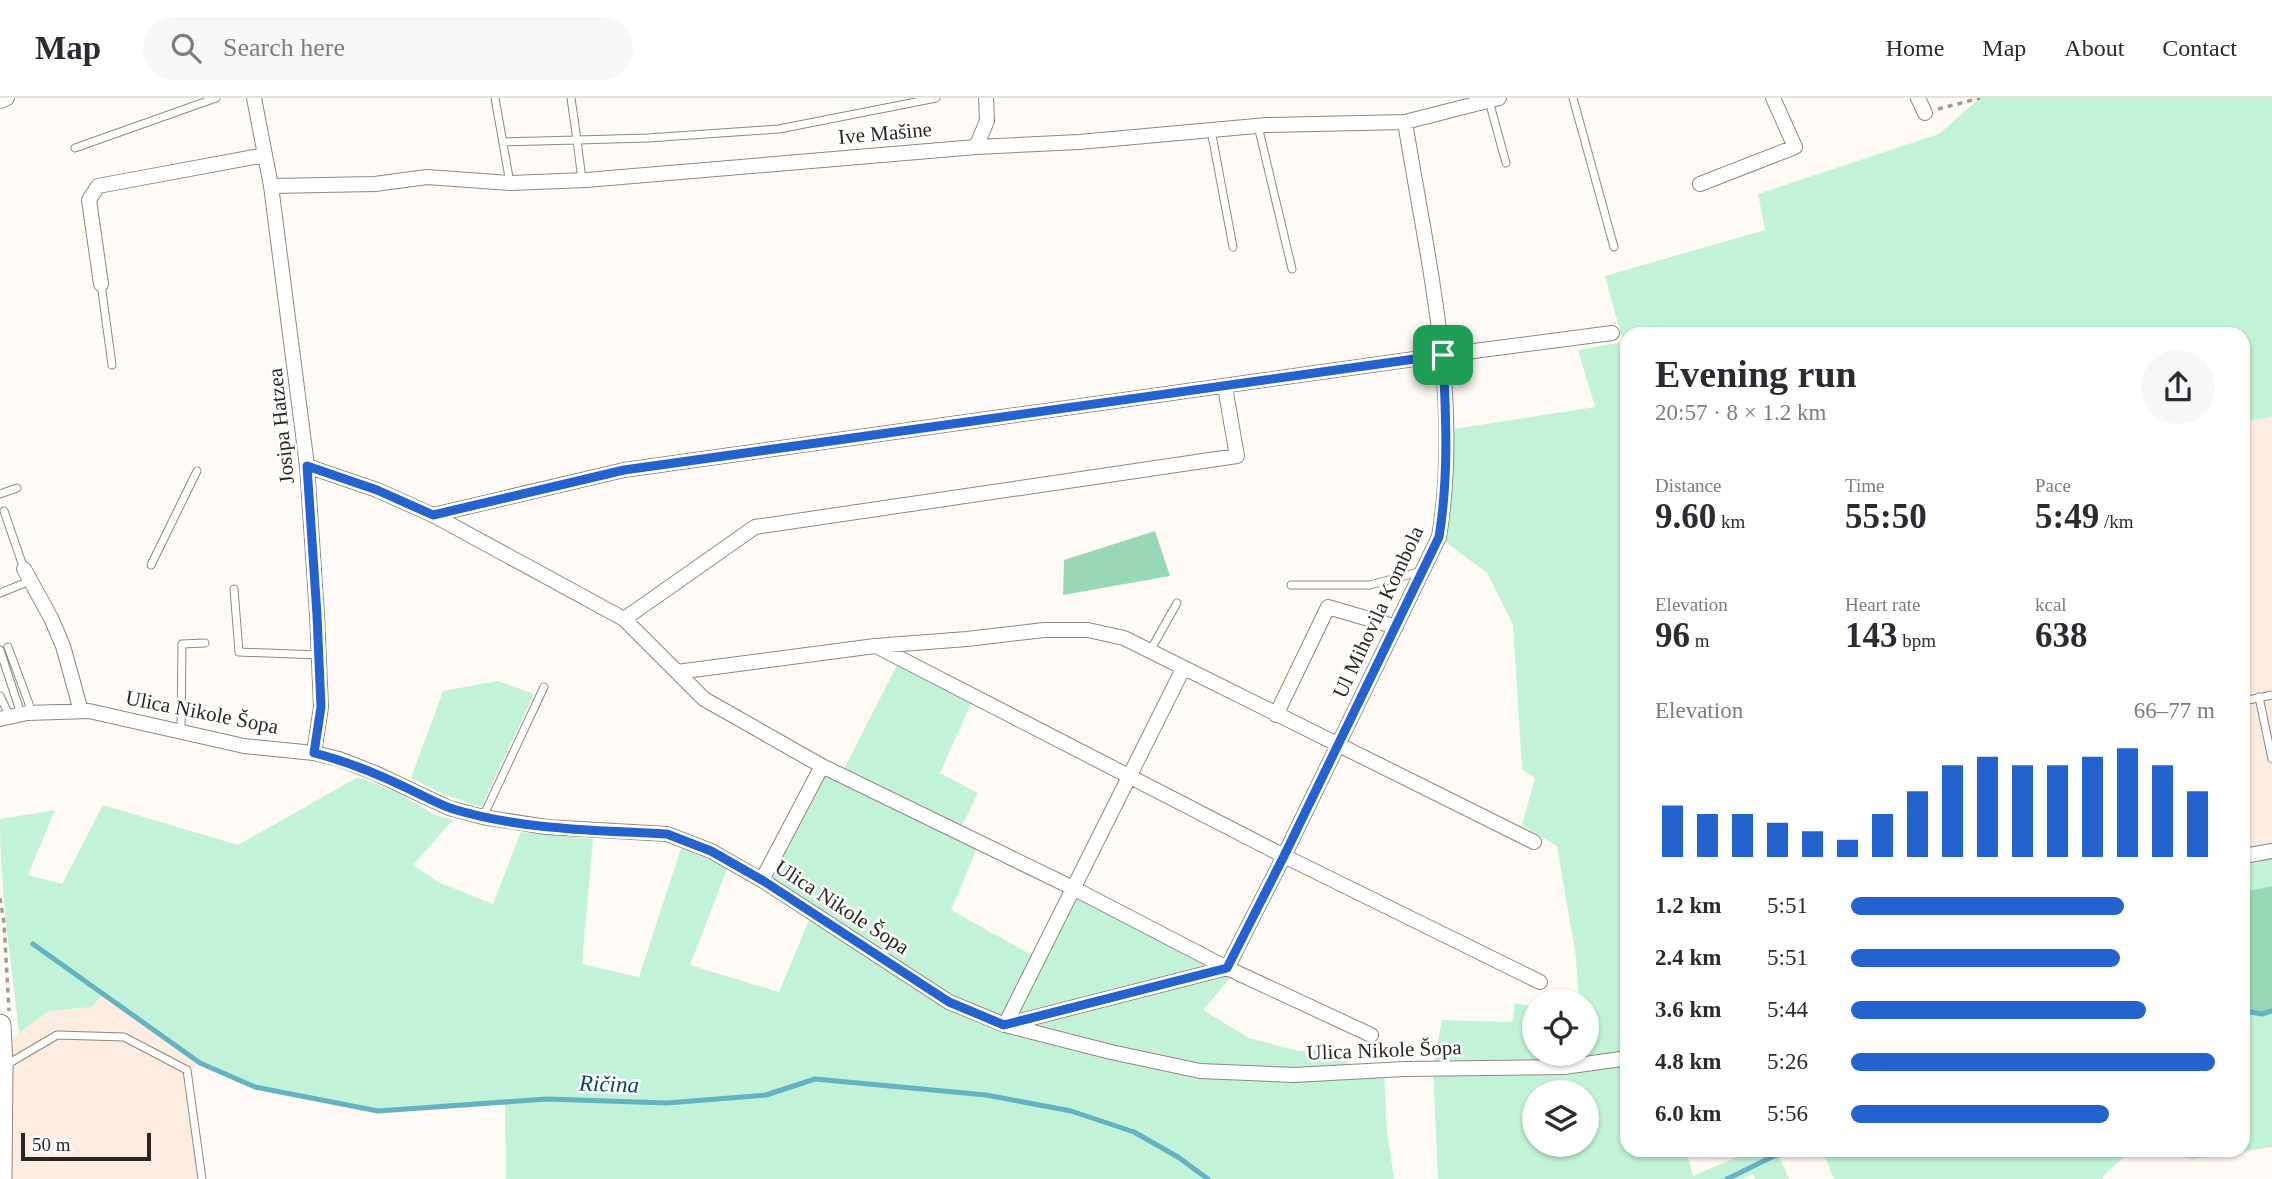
<!DOCTYPE html>
<html lang="en">
<head>
<meta charset="utf-8">
<style>
	:root { --surface:#fff; --page:#f7f7f7; --text:#2b2b33; --muted:#7c7c81; --line:#e1e1e2; --accent:#2462ce }
	body { margin:0; font-family:"Times New Roman",serif; background:var(--page); color:var(--text); height:100vh; display:flex; flex-direction:column; font-size:26px; white-space:nowrap }
	* { box-sizing:border-box; margin:0 }
	p { font-size:23px; color:var(--muted) }
	.icon { flex:none; width:38px; height:38px; fill:none; stroke:currentColor; stroke-width:2; stroke-linecap:round; stroke-linejoin:round }
	.map { position:relative; flex:1; overflow:hidden }
	.side { position:absolute; left:1620px; top:229px; width:630px; height:830px; display:flex; flex-direction:column; background:var(--surface); border-radius:21px; box-shadow:0 2px 5px #0004 }
	.side>* { flex:none }
	.tools { position:absolute; left:1522px; top:891px; display:grid; gap:14px }
	.tools a { display:grid; place-items:center; width:77px; height:77px; border-radius:50%; background:var(--surface); box-shadow:0 2px 5px #0004; font-size:35px }
	.scale { position:absolute; left:21px; bottom:18px; width:130px; box-sizing:border-box; padding-left:7px; border:4px solid #2b2622; border-top:0; font-size:19px; line-height:24px; white-space:nowrap; color:#2b2622; -webkit-text-stroke:5px #fff; paint-order:stroke }
	.pin { position:absolute; display:grid; place-items:center; width:60px; height:60px; color:#fff; margin:-30px; border-radius:14px; box-shadow:0 4px 10px #0006 }
	.round { display:grid; place-items:center; flex:none; width:74px; height:74px; border-radius:37px; background:var(--page) }
	.head { display:flex; align-items:center; justify-content:space-between; height:119px; padding:0 35px }
	h1 { font-size:38px; font-weight:700; line-height:52px }
	.stats { display:grid; grid-template-columns:repeat(3,1fr); gap:10px; height:119px; padding:7px 35px }
	.stats div { display:grid; align-content:center }
	.stats b { font-size:35px; font-weight:700 }
	.stats small { font-size:19px; font-weight:400 }
	.stats p { font-size:19px }
	.chart { height:196px; padding:14px 35px }
	.chart p { display:flex; justify-content:space-between }
	.chart svg { width:100%; height:126px; margin-top:7px; stroke:var(--accent); stroke-width:6 }
	ul { padding:0 35px; list-style:none; font-size:23px }
	li { display:grid; grid-template-columns:112px 84px 1fr; align-items:center; height:52px }
	li i { height:18px; border-radius:9px; background:var(--accent) }
	header { display:flex; align-items:center; gap:42px; box-sizing:border-box; height:98px; padding:0 35px; background:var(--surface); border-bottom:2px solid var(--line) }
	header strong { font-size:33px }
	nav { display:flex; gap:38px; margin-inline-start:auto; font-size:24px }
	.search { width:490px; height:63px; background:var(--page); display:flex; align-items:center; gap:18px; box-sizing:border-box; padding:0 24px; border-radius:38px; color:var(--muted); font-size:26px }
	.map>svg:first-child { display:block }
</style>
</head>
<body>
<header>
<strong>Map</strong>
<div class="search"><svg class="icon" aria-label="search" viewBox="0 0 24 24"><circle cx="10" cy="10" r="6"/><path d="M15 15l6 6"/></svg>Search here</div>
<nav><a>Home</a><a>Map</a><a>About</a><a>Contact</a></nav>
</header>
<div class="map">
<svg width="2272" height="1081" viewBox="0 0 2272 1081">
	<rect width="100%" height="100%" fill="#fffaf6"/>
	<path fill="#fdede1" d="M2272,319v442l-28,6v-443z
		M102,897l98,68 -13,7 15,109h-202l1,-128 18,-18 30,-22 43,-4z"/>
	<path fill="#c2f3d8" fill-rule="evenodd" d="M1980,0h292v319l-28,5v-88h-616v221l-6,19 6,23v553h58l7,26 56,-24v-2h27l13,29h-34l-2,-5 -12,5h-303l-5,-111 9,-48 70,2 3,-19 20,4v47h52v-53h-8l-3,-44 -19,-111 -35,-21 13,-47 -13,-9 -9,-144 -26,-52 -48,-36 8,-107 148,-23 -17,-57 45,-8 -18,-66 160,-46 -7,-36 181,-60zM1535,994h52v52h-52z
		M900,561l74,38 -34,76 38,20 -19,39 20,11 -28,67 88,49 34,-71 159,88 -29,34 46,28 49,13 46,-4 6,25 34,-2 3,61 7,48h-888l-1,-77 -127,9 -123,-24 -55,-24 -98,-68 -10,12 -43,4 -30,22c-8,-71 -19,-143 -19,-214l55,-9 -27,65 34,9 41,-79 135,40 120,-68 42,17 35,21 18,5 -40,45 25,17 55,22 28,-72 72,7 -11,125 57,13 42,-129 47,19 -38,98 89,27 33,-79 -50,-33 60,-114 19,9z
		M498,583l36,13 -53,113 -36,-12 -34,-17 32,-87z
		M2272,761v27l-28,6v-27z
		M2244,913l18,3 10,-3v136l-79,12 -36,-6 -31,2 -23,21v3h-269l-12,-29h422z"/>
	<path fill="#99d8b7" d="M1155,433l15,45 -107,19 1,-35z
		M2272,788v125l-10,3 -18,-3v-119z"/>
	<g fill="none" stroke-linecap="round" stroke-linejoin="round">
		<path stroke="#64b2c2" stroke-width="5" d="M33,846l167,119 55,24 123,24 169,-12 120,4 99,-8 49,-16 171,16 85,16 63,21 44,25 30,22
			M2244,913l18,3 10,-3
			M1727,1081l59,-29"/>
		<g stroke="#92877d" stroke-width="9">
			<path id="service" d="M495,0l15,85
				M1573,0l41,149
				M1489,3l17,62
				M1258,28l34,143
				M1211,32l22,117
				M503,44l74,-2 -6,-42
				M75,50l141,-50
				M582,82l-5,-40 71,-2 131,-9 157,-31
				M101,186l11,81
				M0,396l17,-6
				M4,413l20,58
				M151,467l46,-94
				M1291,487h79l52,-14
				M234,491l5,63 80,3
				M0,495l30,-12
				M8,549l24,65
				M0,552l21,64
				M1150,553l27,-48
				M0,598l10,21
				M2259,599l13,62
				M2244,603l28,-6
				M181,633l1,-87 23,-1
				M483,719l61,-130
				M6,967l51,-30 67,2 63,33 15,109"/>
		</g>
		<g stroke="#92877d" stroke-width="16">
			<path id="minor" d="M254,0l17,88 36,280 10,149 4,92 -7,46
				M1918,0l7,15
				M0,3l7,-3
				M976,49l11,-26 -1,-23
				M1700,86l95,-37 -22,-49
				M271,88l104,-2 52,-7 83,6 76,-3 390,-33 103,-5 188,-17 138,-3 94,-24
				M101,186l-12,-84 9,-14 167,-31
				M307,368l70,24 56,25 191,104 80,80 118,67 251,122 154,80 144,67
				M433,417l191,-45 819,-115 169,-22
				M24,471l27,49 12,28 18,65
				M624,521l131,-92 482,-71 -12,-69
				M876,548l408,210 256,126
				M677,574l198,-26 92,-7 77,-9h44l36,8 410,204
				M1276,617l52,-108 68,20
				M0,621l27,-6 62,-2 155,35 70,7 25,6 36,14 74,35 34,9 63,10 121,7 44,17 51,29 187,122 56,23 106,27 89,19 94,4 110,-6 160,-2 64,-9
				M2244,758l28,-5
				M762,782l60,-114
				M1227,870l57,-112 155,-319c23,-139 -12,-278 -34,-415
				M1008,926l219,-56
				M1005,927l178,-356"/>
		</g>
		<g stroke="#92877d" stroke-width="23">
			<path id="primary" d="M0,927l2,42 -1,112"/>
		</g>
		<path stroke="#a19c98" stroke-width="3.5" stroke-dasharray="5 5" stroke-linecap="butt" d="M1938,11l42,-11
			M0,800l4,25 5,88"/>
		<use href="#service" stroke="#fff" stroke-width="7"/>
		<use href="#minor" stroke="#fff" stroke-width="14"/>
		<use href="#primary" stroke="#fff" stroke-width="21"/>
	</g>
	<g fill="none" stroke-linecap="round" stroke-linejoin="round">
		<g stroke="#fff" stroke-width="14">
			<path id="route" d="M1443,257c3,61 6,121 -4,182l-155,319 -57,112 -223,57 -55,-23 -187,-122 -51,-29 -44,-17c-71,-4 -145,-4 -214,-25 -15,-5 -29,-13 -44,-20 -31,-15 -62,-28 -95,-36l7,-46 -4,-92 -10,-149 70,24 56,25 191,-45z"/>
		</g>
		<use href="#route" stroke="#2462ce" stroke-width="9"/>
	</g>
	<g text-anchor="middle" dominant-baseline="central" stroke-width="5" stroke-linejoin="round" paint-order="stroke">
		<g font-size="21" fill="#2b2622" stroke="#fff">
			<text transform="translate(885 35) rotate(-5)">Ive Mašine</text>
			<text transform="translate(281 328) rotate(-96)">Josipa Hatzea</text>
			<text transform="translate(1378 514) rotate(-65)">Ul Mihovila Kombola</text>
			<text transform="translate(202 614) rotate(11)">Ulica Nikole Šopa</text>
			<text transform="translate(842 809) rotate(33)">Ulica Nikole Šopa</text>
			<text transform="translate(1384 952) rotate(-2)">Ulica Nikole Šopa</text>
		</g>
		<g font-size="23" font-style="italic" fill="#024c58" stroke="#fff">
			<text transform="translate(609 986) rotate(2)">Ričina</text>
		</g>
	</g>
</svg>
<div class="tools">
<a><svg class="icon" aria-label="locate" viewBox="0 0 24 24"><circle cx="12" cy="12" r="6"/><path d="M12 2v4M12 18v4M2 12h4M18 12h4"/></svg></a>
<a><svg class="icon" aria-label="layers" viewBox="0 0 24 24"><path d="M12 4l9 5-9 5-9-5zM3 14l9 5 9-5"/></svg></a>
</div>
<div class="scale">50 m</div>
<div class="pin" style="left:1443px;top:257px;background:#1e9e55"><svg class="icon" aria-label="arrive" viewBox="0 0 24 24"><path d="M6 21V4h12l-3 4 3 4H6"/></svg></div>
<section class="side">
<div class="head"><div><h1>Evening run</h1><p>20:57 · 8 × 1.2 km</p></div><a class="round"><svg class="icon" aria-label="share" viewBox="0 0 24 24"><path d="M12 15V3M7 8l5-5 5 5M5 13v7h14v-7"/></svg></a></div>
<div class="stats">
<div><p>Distance</p><b>9.60<small> km</small></b></div>
<div><p>Time</p><b>55:50</b></div>
<div><p>Pace</p><b>5:49<small> /km</small></b></div>
</div>
<div class="stats">
<div><p>Elevation</p><b>96<small> m</small></b></div>
<div><p>Heart rate</p><b>143<small> bpm</small></b></div>
<div><p>kcal</p><b>638</b></div>
</div>
<div class="chart"><p><span>Elevation</span>66–77 m</p>
<svg viewBox="0 0 160 44" preserveAspectRatio="none"><path d="M5 44V26M15 44V29M25 44V29M35 44V32M45 44V35M55 44V38M65 44V29M75 44V21M85 44V12M95 44V9M105 44V12M115 44V12M125 44V9M135 44V6M145 44V12M155 44V21"/></svg>
</div>
<ul>
<li><b>1.2 km</b>5:51<i style="width:75%"></i></li>
<li><b>2.4 km</b>5:51<i style="width:74%"></i></li>
<li><b>3.6 km</b>5:44<i style="width:81%"></i></li>
<li><b>4.8 km</b>5:26<i style="width:100%"></i></li>
<li><b>6.0 km</b>5:56<i style="width:71%"></i></li>
</ul>
</section>
</div>
</body>
</html>
